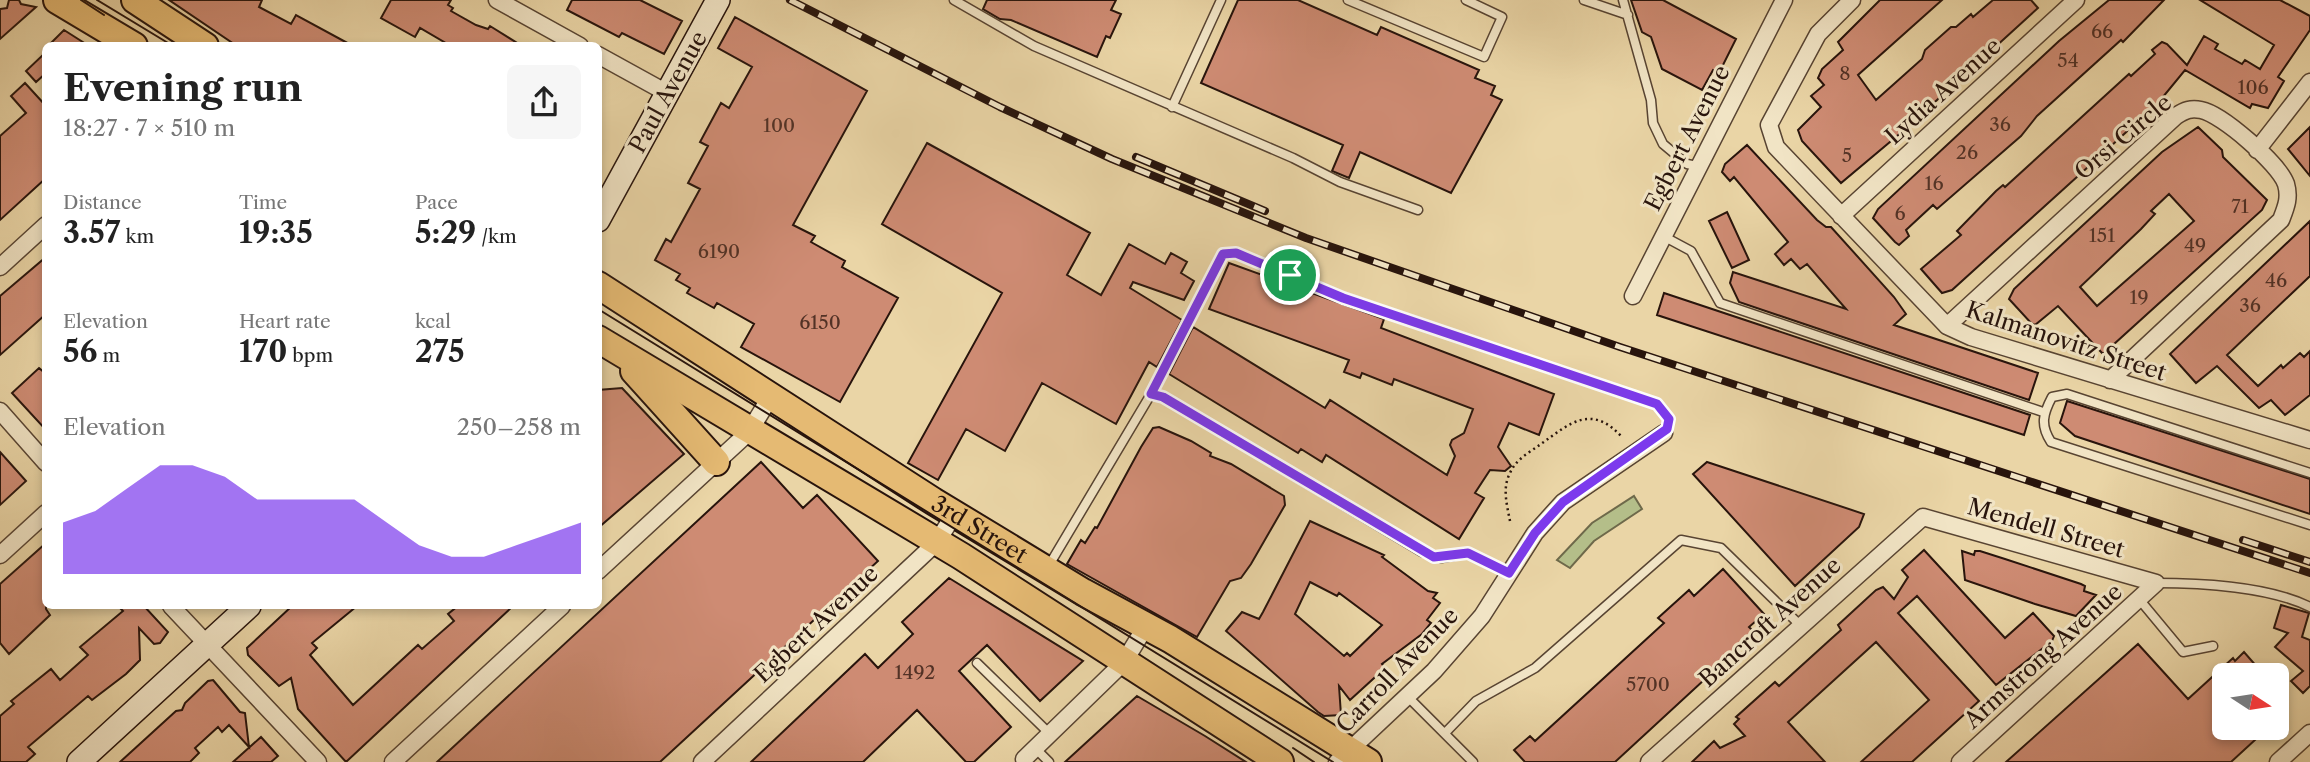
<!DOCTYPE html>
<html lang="en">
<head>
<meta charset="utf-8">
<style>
	:root { --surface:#fff; --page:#f6f6f6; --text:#222; --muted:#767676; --accent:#7c3aed }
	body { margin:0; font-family:"Libre Caslon Text",serif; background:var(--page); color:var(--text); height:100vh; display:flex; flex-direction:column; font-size:26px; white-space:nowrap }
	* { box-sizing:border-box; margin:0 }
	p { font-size:23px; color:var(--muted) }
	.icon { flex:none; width:38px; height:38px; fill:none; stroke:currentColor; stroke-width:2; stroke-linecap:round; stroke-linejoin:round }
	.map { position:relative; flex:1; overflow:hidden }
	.drawer { position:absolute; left:42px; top:42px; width:560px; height:567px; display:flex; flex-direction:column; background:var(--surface); border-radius:10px; box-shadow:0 4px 10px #0003 }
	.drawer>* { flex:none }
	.needle { width:46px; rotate:102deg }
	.buttons { position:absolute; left:2212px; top:663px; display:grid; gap:14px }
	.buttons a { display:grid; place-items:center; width:77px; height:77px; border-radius:10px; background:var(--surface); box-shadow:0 4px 10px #0003; font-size:35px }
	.pin { position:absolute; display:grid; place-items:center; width:60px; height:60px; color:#fff; margin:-30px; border:4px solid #fff; border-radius:50%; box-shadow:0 2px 7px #0007 }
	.round { display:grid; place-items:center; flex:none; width:74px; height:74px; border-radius:10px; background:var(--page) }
	.headline { display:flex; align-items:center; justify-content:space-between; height:119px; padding:0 21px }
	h1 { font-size:38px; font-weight:700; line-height:52px }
	.stats { display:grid; grid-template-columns:repeat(3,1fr); gap:10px; height:119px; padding:7px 21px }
	.stats div { display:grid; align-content:center }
	.stats b { font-size:30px; font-weight:700 }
	.stats small { font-size:19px; font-weight:400 }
	.stats p { font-size:19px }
	.chart { height:196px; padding:14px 21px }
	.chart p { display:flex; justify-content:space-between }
	.chart svg { width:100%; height:126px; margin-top:7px; fill:var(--accent); opacity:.7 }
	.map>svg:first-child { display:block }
</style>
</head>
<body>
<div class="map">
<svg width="2310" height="762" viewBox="0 0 2310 762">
	<rect width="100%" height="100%" fill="#ead5a6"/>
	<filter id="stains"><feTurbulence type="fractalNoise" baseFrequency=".00286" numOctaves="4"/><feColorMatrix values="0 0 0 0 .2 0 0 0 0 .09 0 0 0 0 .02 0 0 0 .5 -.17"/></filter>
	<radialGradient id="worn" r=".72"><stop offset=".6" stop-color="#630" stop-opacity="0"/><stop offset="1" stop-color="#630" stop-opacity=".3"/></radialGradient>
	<path fill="#b4be89" stroke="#6e694a" stroke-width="2" d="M1634,496l8,13 -48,32 -24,27 -13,-8 35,-37z"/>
	<path fill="#ce8b73" stroke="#28140c" stroke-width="2" fill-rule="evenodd" d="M9,0h10l2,4 15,3 -36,32v-30l7,-1z
		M169,0h93l-3,7 32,17 5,-9 57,31h-116z
		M391,0h60l-3,5 5,3 -2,3 25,14 12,4 2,-3 32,20h-71l-31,-18 -5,9 -34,-19z
		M572,0h68l42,21 -18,33 -42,-21 -3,4 -52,-27z
		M987,0h129l-5,10 10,4 -11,24 -4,-2 -9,21 -86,-37 -11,-1 -17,-10z
		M1238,0h60l79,35 4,-8 98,43 -4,8 20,8 -4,9 11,5 -51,93 -91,-41 -11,26 -17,-7 11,-26 -142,-62z
		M1631,0h32l73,39 -17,34 -6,-3 -11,20 -40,-21 -11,-32 -9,-5z
		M1880,0h62l-84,75 18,25 46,-41 3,-9 26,-23h5l15,-13 2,3 20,-17h38l7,8 -135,123 -62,52 -39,-42 -4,-11 23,-23 -10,-11 13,-11 -6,-7 4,-9 21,-19 -5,-8z
		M2109,0h55l-41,42 -2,-2 -84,76 -16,20 -84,73 -4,-4 -27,25 3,6 -10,9 -4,-3 -22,-24 5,-9 181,-168z
		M2200,0h80l30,16v14l-32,47 6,4 -16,27 -16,-4 -2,4 -65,-38 -27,33 -59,54 -147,133 -10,3 -21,-24 40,-34 -4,-4 39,-40 7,-6 2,2 114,-104 10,-9 2,2 24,-22 -3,-4 10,-8 5,2 20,21 17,-29 14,8 -3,5 27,15 3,-4 15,9 14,-24z
		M735,17l132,74 -74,134 22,11 -4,6 34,19 -3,6 56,31 -58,104 -99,-55 13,-23 -37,-21 -3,5 -27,-15 3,-5 -14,-8 4,-6 -25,-14 11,-21 5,3 29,-53 -12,-6 20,-37 -8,-4 21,-39 8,5 23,-41 -34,-19z
		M64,30l25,16h-41z
		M46,52v21l-10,9 -10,-11z
		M25,83l21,23v72l-46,42v-84l26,-23 -15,-17z
		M2198,127l24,23 1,7 44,43 -5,10 -159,144 -45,-48 -23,19 -4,-2 -22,-24 5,-10 148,-137zM2169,194l25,27 -97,85 -17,-19 61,-58 14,-15 -4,-3z
		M2310,127v49l-22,-27z
		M927,143l163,90 -23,42 34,20 28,-51 36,20 6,-11 16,9 -6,11 13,8 -10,19 -51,-18 -3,6 52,32 -25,47 -8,-5 -33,62 -74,-41 -37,68 -39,-22 -28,51 -30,-17 94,-170 -120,-69z
		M1747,145l70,75 9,7h5l63,70 12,17 -12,11 144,48 -9,27 -290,-98 -9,-19 3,-11 113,37 -39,-45 -7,5 -9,-10 -7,6 -9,-11 13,-12 -54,-65 -4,4 -8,-9 3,-8z
		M1727,212l22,48 -17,8 -23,-47z
		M2310,221v55l-83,79 31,31 23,-21 2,3 17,-15 4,4 6,-6v44l-25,20 -14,-15 -12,8 -42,-42 -21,17 -26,-29z
		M46,257v57l-46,41v-59z
		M1229,263l155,56 -3,9 173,66 -15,41 -30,-12 -11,24 13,19 -6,5 -15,-1 -15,23 9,5 -25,41 -133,-84 -4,7 -21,-13 -3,4 -129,-79 24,-47 132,81 5,-8 117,75 8,-19 -5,-11 2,-5 12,-7 9,-24 -79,-30 -2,6 -30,-12 -2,5 -16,-6 5,-12 -140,-51z
		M1664,293l366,122 -6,20 -367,-120z
		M39,368l7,6v56l-34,-37z
		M622,388l62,66 -86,74v-138z
		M2067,401l243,78v35l-235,-78 -15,-13z
		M1159,427l32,14 20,12 -1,3 21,8 53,32 1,9 -34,59 -10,14 -11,3 -33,56 -130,-73 14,-24 4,3 10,-16 2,1 44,-81 12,-19z
		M0,452l26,29 -26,24z
		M761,462l42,46 14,-13 61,66 -218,201h-223z
		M1707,462l157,52 -5,13 -64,59 -102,-112z
		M1310,521l74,34 -2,2 46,34 9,2 -4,5 7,5 -13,17 4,3 -9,11 -40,30 3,4 -35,32 -11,-14 2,29 -17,1 -6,-4 -92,-81 16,-19 17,7 4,-7zM1310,582l27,14 2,-3 43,32 -32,31 -3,-3 -3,3 -49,-42z
		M46,543v66l4,6 -41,39 -9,-11v-59z
		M1924,550l81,88 28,-25 21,23 -2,5 -56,44 -79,-89 -19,17 81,88 -67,61h-51l68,-62 -53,-58 -88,80 37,40h-133l22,-21 6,7 25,-12 -11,-12 5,-5 -3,-2 39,-35 4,4 53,-48 9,-8 -3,-5 38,-35 7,-3 11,12 14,-22 -6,-7z
		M1962,551l12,4 1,-4h5l25,8 76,25 4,2 -1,5 12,4 -20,21 -41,-12 -70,-24z
		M1723,569l41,45 -15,13 6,6 -140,129h-90l-11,-12 16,-14 5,5 129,-118 -6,-5 31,-28 5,6z
		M949,578l134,83 -43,40 -53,-56 -28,26 52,56 -37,35h-8l-49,-52 -54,52h-112l114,-108 13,14 35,-34 -11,-12z
		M2281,605l28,8 -7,24 8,3v46l-7,7 -12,-12 12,-10 -28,-24 13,-14 -14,-5z
		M118,606h26l24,26 -8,11 -6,1 -15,-16 1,32 -14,14 -34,26 -4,-4 -60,51 7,7 -9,8h-26v-46l14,-12 -3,-3 40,-32 9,11 28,-25 -8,-8 43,-36z
		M292,606h65l-45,37 5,5 -7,7 43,50 65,-60 4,4 32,-28 -6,-7 10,-8h55l-167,156 -48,-53 -7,-31 -12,8 -31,-31 -1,-7z
		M2138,644l50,55 45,-41 2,3 9,-9 21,24h-41v52h44l-37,34h-225z
		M213,680l27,32 5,1 4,34 -20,-22 -7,7 -4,-5 -23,21 4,5 -9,9h-70l56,-51 6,-1 3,-7 23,-22z
		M1137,696l68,40 41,26h-181z
		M261,737l17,19 -7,6h-38z"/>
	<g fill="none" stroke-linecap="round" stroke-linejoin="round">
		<g stroke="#584432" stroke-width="11">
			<path id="lane" d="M954,0l80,46 259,112 47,24 78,28
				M1348,0l136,57 18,-40 -36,-17
				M1584,0l44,15
				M1623,0l28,100 2,23 10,21 24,20 10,2
				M1172,107l49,-107
				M1663,236l28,15 29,52 323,109
				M1151,394l72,-140 13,-1 107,44 314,107 12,15 -5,14
				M2310,473l-243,-79 -15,3c-9,17 -12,28 -1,45l259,83
				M1048,567l103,-173 12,3 259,155 19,6 27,-5 41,20
				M2156,583c46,0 114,4 154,24
				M2139,599l44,53 30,-6
				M977,663l73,71
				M1408,697l65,65
				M1445,733l31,-32 59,-33 146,-128 40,8 79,77
				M1035,748l14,14"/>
		</g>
		<g stroke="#584432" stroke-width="19">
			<path id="street" d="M497,0l83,46
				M1852,0l-34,34 -49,91 7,22 171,179 24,11 339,103
				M598,55l69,38
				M2257,150l53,-68
				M1841,216l235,-216
				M0,267l46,-42
				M1633,296l151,-296
				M1947,326l229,-210c9,-6 15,-8 25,-6 21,4 78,54 85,74 4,14 0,23 -5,36l-171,160
				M0,411l46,52
				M0,555l46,-42
				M598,571l151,-139 22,-36
				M171,606l147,156
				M1024,759l100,-97 22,-36
				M393,762l169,-156
				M702,762l235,-220 18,-29
				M1337,762l97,-91 48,-55 53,-83 28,-31 101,-69
				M1649,762l274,-245 233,66
				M1960,762l196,-179
				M2278,762l32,-29"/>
		</g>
		<g stroke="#28140c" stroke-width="26">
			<path id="secondary" d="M598,220l120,-220
				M79,762l170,-156"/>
		</g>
		<g stroke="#28140c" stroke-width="30">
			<g id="primary">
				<path d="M57,0l77,46"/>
				<path d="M135,0l70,46"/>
				<path id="s1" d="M598,285l335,216 150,91 87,47 198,123"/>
				<path d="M598,339l363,217 319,206"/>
				<path d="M634,371l82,91"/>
			</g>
		</g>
		<path stroke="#28140c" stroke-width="2.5" stroke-dasharray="2 3.5" stroke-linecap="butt" d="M1510,521c-3,-16 -8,-33 0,-48 6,-14 20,-21 31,-29 29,-21 50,-40 80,-8"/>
		<use href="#lane" stroke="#f1e4c5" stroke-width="8"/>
		<use href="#street" stroke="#f1e4c5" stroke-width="16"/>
		<use href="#secondary" stroke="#f1e4c5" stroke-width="23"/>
		<use href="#primary" stroke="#e5ba73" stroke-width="26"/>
		<path stroke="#28140c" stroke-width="2" d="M81,0l23,15
			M97,0l76,46
			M598,309l735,453
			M1293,748l21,14"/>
		<g stroke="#28140c" stroke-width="8">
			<path id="rail" d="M790,0l210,107 112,52 194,79 314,109 690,226
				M1136,157l129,54
				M2243,540l67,22"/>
		</g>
		<use href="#rail" stroke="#f1e4c5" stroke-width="5" stroke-dasharray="16" stroke-linecap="butt"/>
	</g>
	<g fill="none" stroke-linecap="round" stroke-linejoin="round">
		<g stroke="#fff" stroke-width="14">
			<path id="route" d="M1236,253l107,45 314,106 12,15 -2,10 -104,73 -28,31 -26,40 -41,-20 -34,4 -271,-160 -12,-3 72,-140z"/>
		</g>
		<use href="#route" stroke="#7c3aed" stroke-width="9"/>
	</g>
	<g text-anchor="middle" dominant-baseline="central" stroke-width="6" stroke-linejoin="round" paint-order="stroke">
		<g font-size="19" fill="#523226">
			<text x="2102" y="31">66</text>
			<text x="2068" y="60">54</text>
			<text x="1845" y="73">8</text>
			<text x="2253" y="87">106</text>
			<text x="2000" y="124">36</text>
			<text x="779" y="125">100</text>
			<text x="1967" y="152">26</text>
			<text x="1847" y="155">5</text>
			<text x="1934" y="183">16</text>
			<text x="2240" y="206">71</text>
			<text x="1900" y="213">6</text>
			<text x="2102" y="235">151</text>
			<text x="2195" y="245">49</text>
			<text x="719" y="251">6190</text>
			<text x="2276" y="280">46</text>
			<text x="2139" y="297">19</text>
			<text x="2250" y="305">36</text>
			<text x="820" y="322">6150</text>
			<text x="915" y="672">1492</text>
			<text x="1648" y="684">5700</text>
		</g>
		<g font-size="23" fill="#28140c" stroke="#f1e4c5">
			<text transform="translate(1943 91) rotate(-42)">Lydia Avenue</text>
			<text transform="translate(668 92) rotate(-61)">Paul Avenue</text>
			<text transform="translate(2123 137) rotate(-40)">Orsi Circle</text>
			<text transform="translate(1687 138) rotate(-63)">Egbert Avenue</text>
			<text transform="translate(2066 341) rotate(18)">Kalmanovitz Street</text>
			<text transform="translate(2046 528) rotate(16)">Mendell Street</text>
			<text stroke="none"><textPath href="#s1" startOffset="453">3rd Street</textPath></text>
			<text transform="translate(1770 622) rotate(-42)">Bancroft Avenue</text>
			<text transform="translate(816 624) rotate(-43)">Egbert Avenue</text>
			<text transform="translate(2043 656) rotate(-42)">Armstrong Avenue</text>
			<text transform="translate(1397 670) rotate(-46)">Carroll Avenue</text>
		</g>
	</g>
	<rect width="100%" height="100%" filter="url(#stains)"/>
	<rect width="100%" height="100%" fill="url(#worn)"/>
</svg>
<div class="buttons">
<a><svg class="needle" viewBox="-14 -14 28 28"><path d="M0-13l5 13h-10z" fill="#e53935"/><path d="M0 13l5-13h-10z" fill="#767676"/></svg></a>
</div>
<div class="pin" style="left:1290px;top:275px;background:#1e9e55"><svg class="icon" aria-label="arrive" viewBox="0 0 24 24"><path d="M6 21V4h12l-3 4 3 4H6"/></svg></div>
<section class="drawer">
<div class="headline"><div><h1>Evening run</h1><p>18:27 · 7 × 510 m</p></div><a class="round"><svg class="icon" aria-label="share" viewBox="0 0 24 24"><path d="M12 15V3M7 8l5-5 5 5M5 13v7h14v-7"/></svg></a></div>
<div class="stats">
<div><p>Distance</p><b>3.57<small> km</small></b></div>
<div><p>Time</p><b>19:35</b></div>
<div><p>Pace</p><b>5:29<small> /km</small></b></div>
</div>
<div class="stats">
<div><p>Elevation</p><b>56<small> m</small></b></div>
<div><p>Heart rate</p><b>170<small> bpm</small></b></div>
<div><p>kcal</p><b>275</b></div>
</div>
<div class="chart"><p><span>Elevation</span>250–258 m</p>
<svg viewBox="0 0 160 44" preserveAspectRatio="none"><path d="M0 44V26L10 22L20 14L30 6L40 6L50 10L60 18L70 18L80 18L90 18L100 26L110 34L120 38L130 38L140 34L150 30L160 26V44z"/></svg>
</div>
</section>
</div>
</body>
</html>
